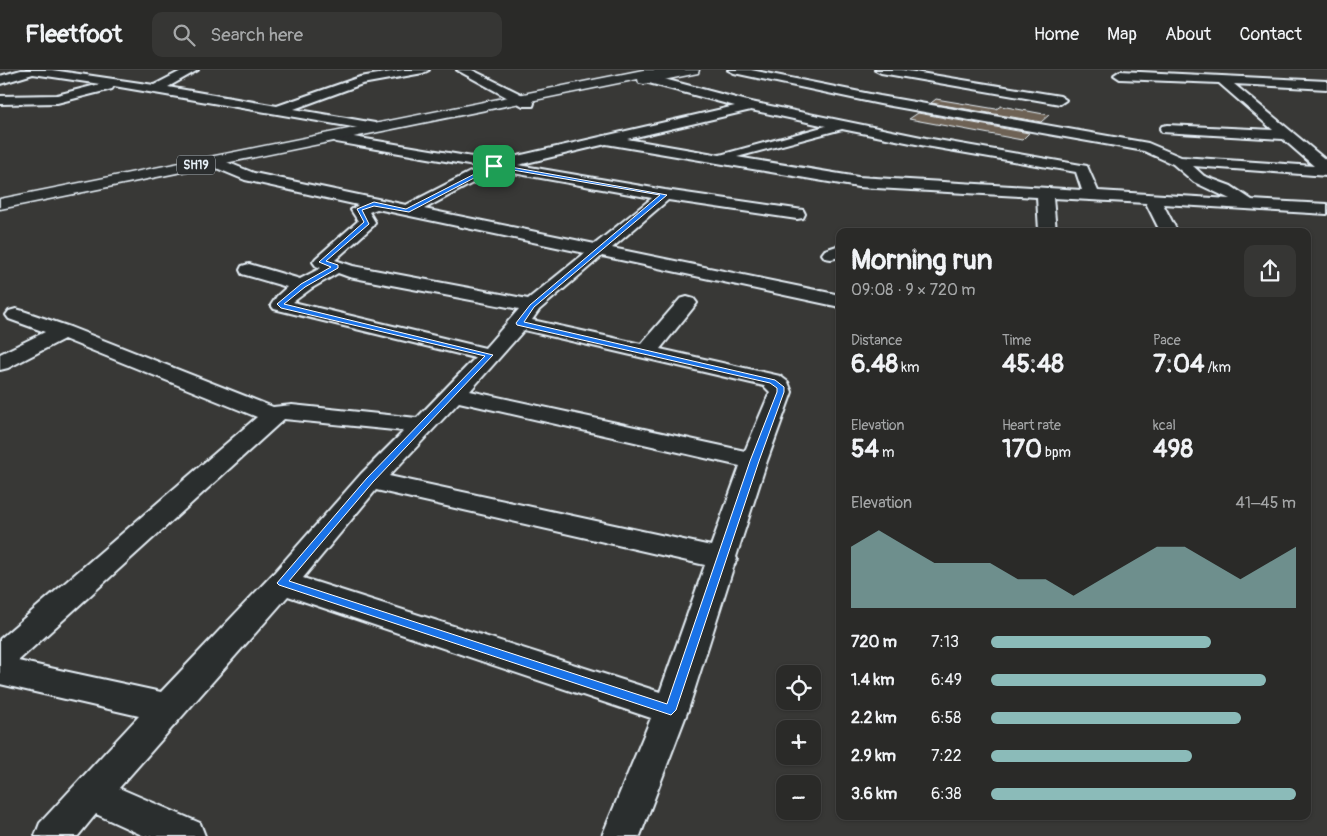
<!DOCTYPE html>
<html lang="en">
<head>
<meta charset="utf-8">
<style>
	:root { --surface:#2a2a28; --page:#363634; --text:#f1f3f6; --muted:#a5a7a8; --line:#464645; --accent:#8bbbb9 }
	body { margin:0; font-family:Pangolin,sans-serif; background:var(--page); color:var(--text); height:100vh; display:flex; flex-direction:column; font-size:19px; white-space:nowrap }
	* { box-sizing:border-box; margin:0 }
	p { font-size:16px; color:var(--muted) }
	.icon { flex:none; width:28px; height:28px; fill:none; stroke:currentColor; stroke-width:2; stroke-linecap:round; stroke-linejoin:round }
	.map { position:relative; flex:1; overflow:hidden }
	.side { position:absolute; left:836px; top:158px; width:475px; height:592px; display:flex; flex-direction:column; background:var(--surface); border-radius:10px; box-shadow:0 1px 4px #0004,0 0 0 1px var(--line) }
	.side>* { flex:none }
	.buttons { position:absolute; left:776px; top:595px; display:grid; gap:10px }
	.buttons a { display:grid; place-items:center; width:45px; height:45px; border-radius:10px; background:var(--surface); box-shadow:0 1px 4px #0004,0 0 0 1px var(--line); font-size:25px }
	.pin { position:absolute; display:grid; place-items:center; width:42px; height:42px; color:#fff; margin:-21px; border-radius:10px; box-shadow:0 2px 8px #0006 }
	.round { display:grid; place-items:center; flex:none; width:52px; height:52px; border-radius:10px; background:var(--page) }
	.headline { display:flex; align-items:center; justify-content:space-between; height:85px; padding:0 15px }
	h1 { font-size:28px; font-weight:700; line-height:38px }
	.metrics { display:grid; grid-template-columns:repeat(3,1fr); gap:8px; height:85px; padding:5px 15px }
	.metrics div { display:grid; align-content:center }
	.metrics b { font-size:25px; font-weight:700 }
	.metrics small { font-size:14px; font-weight:400 }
	.metrics p { font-size:14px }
	.chart { height:140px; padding:10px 15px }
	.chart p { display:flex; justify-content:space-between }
	.chart svg { width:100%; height:90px; margin-top:5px; fill:var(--accent); opacity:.7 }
	ul { padding:0 15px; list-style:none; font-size:16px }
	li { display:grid; grid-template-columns:80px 60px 1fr; align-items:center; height:38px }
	li i { height:12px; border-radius:6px; background:var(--accent) }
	header { display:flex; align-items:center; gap:30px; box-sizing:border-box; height:70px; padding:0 25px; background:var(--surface); border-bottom:1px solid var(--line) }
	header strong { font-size:24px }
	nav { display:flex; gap:28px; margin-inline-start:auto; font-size:18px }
	.search { width:350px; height:45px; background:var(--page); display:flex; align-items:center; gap:12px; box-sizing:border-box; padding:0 18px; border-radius:10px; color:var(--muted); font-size:19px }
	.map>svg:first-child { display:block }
</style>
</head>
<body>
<header>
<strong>Fleetfoot</strong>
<div class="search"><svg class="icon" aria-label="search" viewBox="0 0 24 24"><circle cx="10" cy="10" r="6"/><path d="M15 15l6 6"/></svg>Search here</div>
<nav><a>Home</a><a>Map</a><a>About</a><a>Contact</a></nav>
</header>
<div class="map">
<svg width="1327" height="766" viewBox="0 0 1327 766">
	<rect width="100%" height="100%" fill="#383836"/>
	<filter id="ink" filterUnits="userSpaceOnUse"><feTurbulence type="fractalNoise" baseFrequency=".02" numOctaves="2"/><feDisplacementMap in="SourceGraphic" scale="10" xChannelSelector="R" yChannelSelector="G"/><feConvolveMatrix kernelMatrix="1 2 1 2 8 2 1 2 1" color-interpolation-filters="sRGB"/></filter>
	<g filter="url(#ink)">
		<path fill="#6e6254" stroke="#e8f1f8" d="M936,29l60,10 5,-3 48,9 -8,7 -110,-19z
			M918,43l111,20 -7,7 -113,-21z"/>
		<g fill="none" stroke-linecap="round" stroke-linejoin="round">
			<g stroke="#e8f1f8" stroke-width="4">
				<path id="minor" d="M21,0h31l102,15 29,-15h15l-30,17 109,19 83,-29 43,-7h26l-6,3 -61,11 -68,25 81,14 2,3 -2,3 -5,1 -256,-44 -2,3 -55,14 -57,1v-8l57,-1 43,-11 -67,-10 -33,10v-8z
					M457,0h15l61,30 1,3 -1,3h-10z
					M728,0h23l129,26 268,47 33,14 133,9 -31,-27 -121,-7 -2,-3 2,-3 5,-1 106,5 -54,-47 -99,-4 -6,-4 6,-4 207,10v8l-93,-5 93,77v15l-134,-10 11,10 27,10 21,14 75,4v10l-164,-10 14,27h-17l-14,-28 -93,-5 3,33h-17l-2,-34 -179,-10 -252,-43 -88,21 147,25 138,20 2,4 -2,4 -6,1 -129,-19 -56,48 228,47v12l-238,-51 -63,54 -7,10 109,24 39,-45 7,-2 7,2 3,4 -37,46 120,27 8,6 4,10 -25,69 -31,96 1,2 -3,6 -46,145 -48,126h-38l49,-118 -363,-122 -169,192 81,35 5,13h-61l-48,-22 -18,22h-43l5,-13 99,-107 -139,-32v-45l257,-222 -193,-78 -56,29 -8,2v-16l45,-22 -36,-13 -3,-4 3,-4 7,-2 7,2 47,16 203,80 19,-2 125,13 58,-60 -201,-49 -3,-4 6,-9 10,-9 -45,-13 -2,-4 2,-4 7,-2 51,15 21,-11 -5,-2 -3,-4 3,-4 42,-37 -7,-11 7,-5 -113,-25 -36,-15 -2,-3 2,-3h10l35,14 152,32 74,-38 -144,-25 -7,-4 2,-3 5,-1 160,27 239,-55 -90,-24 -2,-3 2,-3 4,-1 102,27 175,36 161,28 11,25 132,8 -36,-17 -21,-18 -29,-13 -264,-47 -146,-31zM751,40l75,16 -106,29 -93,-16zM842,59l84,17 150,26 6,18 -224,-13 -121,-20zM497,100l155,28 -57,46 -171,-35zM377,139l208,44 -57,46 -175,-33 -18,-6 38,-34 2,-4 -6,-10zM338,203l11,4 170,32 -34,39 -192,-46 19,-14zM524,260l240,56 6,6 -25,59 -275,-60zM459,332l281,64 -29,80 -322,-70zM284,349l120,12 -43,43 -89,101 -111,117 -143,-31zM376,420l329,75 -45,127 -357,-114z
					M875,0h27l158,26 6,4 -6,4 -179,-31z
					M840,175v12l-9,2 -6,-1 -3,-4 3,-4z"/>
			</g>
			<g stroke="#e8f1f8" stroke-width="3">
				<path id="primary" d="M643,0h56l-1,3 -54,11 -5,-1 -1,-4 -638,130v-10z"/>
			</g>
			<use href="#minor" fill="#2a2d2e" fill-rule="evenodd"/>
			<use href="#primary" fill="#2a2d2e" fill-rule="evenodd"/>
		</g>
	</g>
	<path fill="#1a73e8" stroke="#fff" fill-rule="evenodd" d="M494,94l173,31 -133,112 -10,15 251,58 9,7v5l-25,69 -83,249 -5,5 -392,-130 -2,-2 90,-105 118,-122 -204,-48 -4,-4 24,-20 30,-17 -12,-5 45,-40 -7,-13 17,-7 32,7zM495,97l165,28 -130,110 -14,18 1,2 253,58 7,5v4l-27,69 -83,243 -378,-123 84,-99 120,-127 -209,-51 21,-17 33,-19v-3l-12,-4 43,-37 -7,-14 12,-4 35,6z"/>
	<g text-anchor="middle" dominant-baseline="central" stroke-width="4" stroke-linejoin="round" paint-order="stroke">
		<rect fill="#2a2d2e" stroke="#afb6bb" stroke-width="1" x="177" y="85.5" width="38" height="19" rx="4"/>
		<g font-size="12" font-weight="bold" fill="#e8f1f8">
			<text x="196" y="95">SH19</text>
		</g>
	</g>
</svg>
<div class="buttons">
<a><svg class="icon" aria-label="locate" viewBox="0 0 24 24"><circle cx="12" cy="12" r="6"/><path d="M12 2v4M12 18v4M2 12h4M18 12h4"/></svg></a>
<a>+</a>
<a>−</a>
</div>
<div class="pin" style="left:494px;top:96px;background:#1e9e55"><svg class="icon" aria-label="arrive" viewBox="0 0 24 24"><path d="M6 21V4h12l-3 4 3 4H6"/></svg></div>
<section class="side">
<div class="headline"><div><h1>Morning run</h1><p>09:08 · 9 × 720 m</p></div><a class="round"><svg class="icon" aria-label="share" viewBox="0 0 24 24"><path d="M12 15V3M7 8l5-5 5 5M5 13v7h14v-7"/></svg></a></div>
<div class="metrics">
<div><p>Distance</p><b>6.48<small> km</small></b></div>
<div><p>Time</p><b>45:48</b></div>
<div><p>Pace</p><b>7:04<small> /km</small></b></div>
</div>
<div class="metrics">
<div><p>Elevation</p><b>54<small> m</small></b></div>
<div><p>Heart rate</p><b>170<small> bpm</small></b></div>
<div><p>kcal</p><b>498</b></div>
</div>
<div class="chart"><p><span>Elevation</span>41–45 m</p>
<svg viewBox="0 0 160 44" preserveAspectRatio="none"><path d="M0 44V14L10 6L20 14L30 22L40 22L50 22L60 30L70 30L80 38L90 30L100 22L110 14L120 14L130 22L140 30L150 22L160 14V44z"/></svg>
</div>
<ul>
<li><b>720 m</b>7:13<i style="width:72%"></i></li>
<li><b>1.4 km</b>6:49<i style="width:90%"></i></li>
<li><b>2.2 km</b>6:58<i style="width:82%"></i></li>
<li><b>2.9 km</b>7:22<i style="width:66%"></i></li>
<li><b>3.6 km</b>6:38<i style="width:100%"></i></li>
</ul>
</section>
</div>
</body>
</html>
